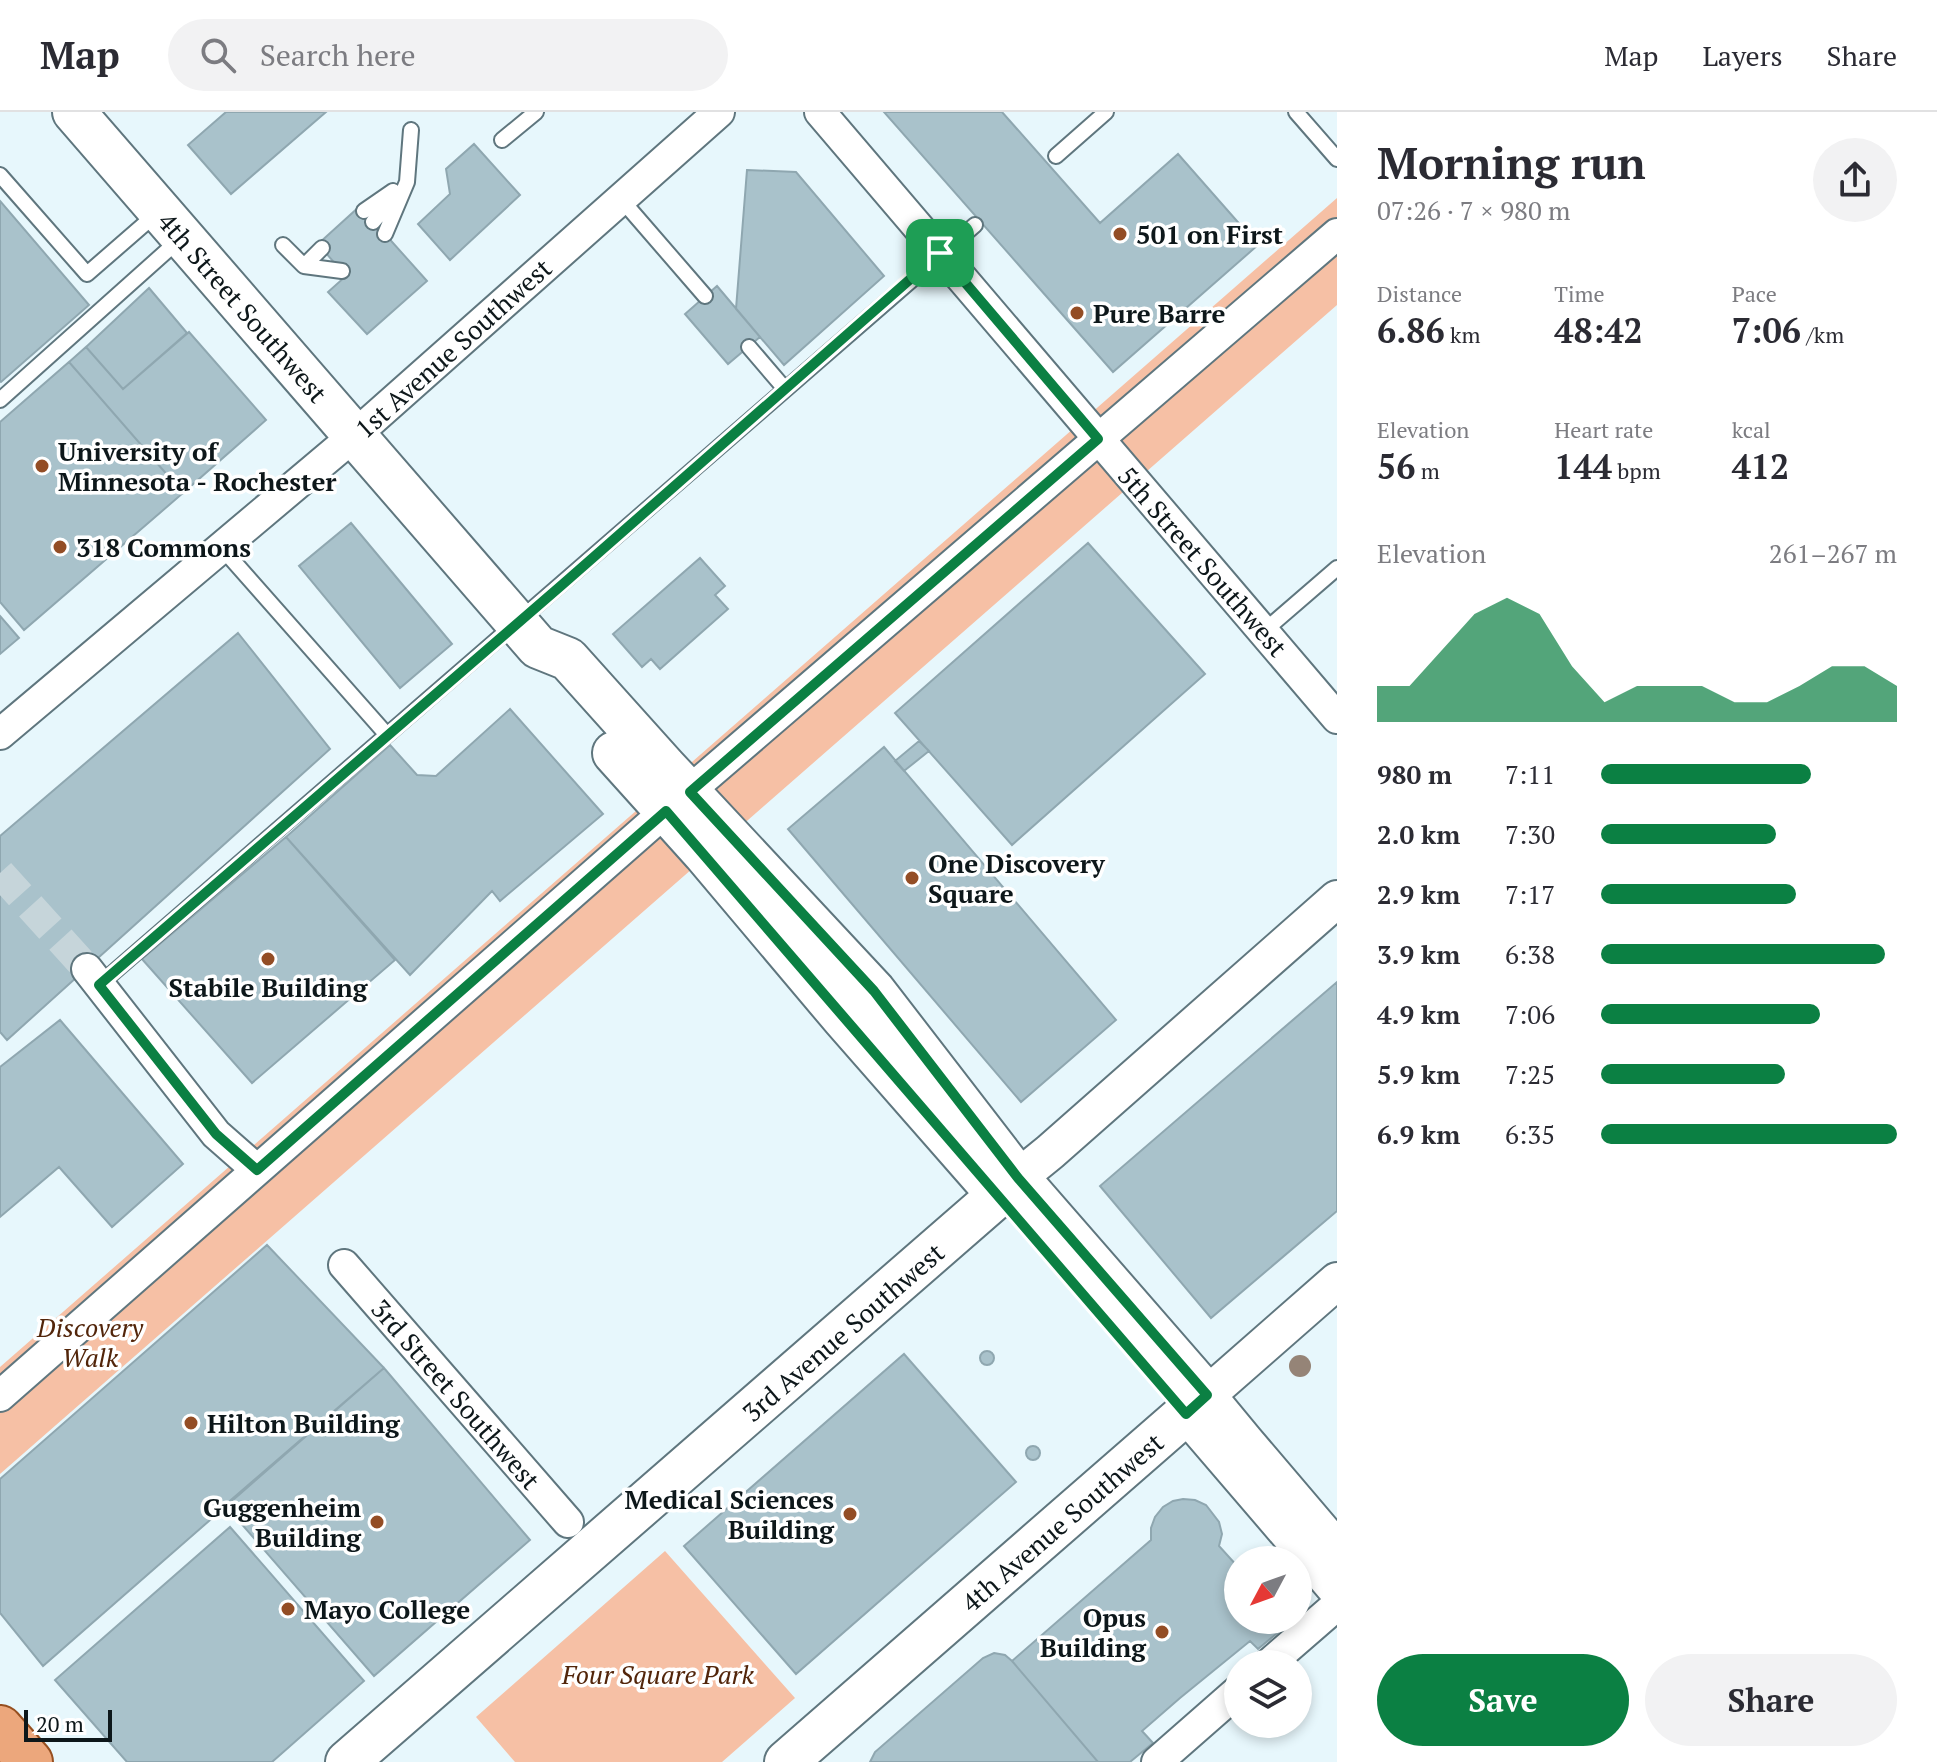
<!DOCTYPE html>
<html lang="en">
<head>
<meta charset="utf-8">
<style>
	:root { --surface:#fff; --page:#f2f2f3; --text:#2b2b33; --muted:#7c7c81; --line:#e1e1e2; --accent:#0b8043 }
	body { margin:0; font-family:"PT Serif",serif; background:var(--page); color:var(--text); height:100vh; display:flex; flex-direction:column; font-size:30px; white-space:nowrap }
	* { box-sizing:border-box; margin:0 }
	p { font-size:26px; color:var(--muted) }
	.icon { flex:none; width:44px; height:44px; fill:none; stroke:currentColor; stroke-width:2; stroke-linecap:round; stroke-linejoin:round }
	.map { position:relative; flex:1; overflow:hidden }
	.sheet { display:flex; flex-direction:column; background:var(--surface); width:600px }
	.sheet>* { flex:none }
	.needle { width:52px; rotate:229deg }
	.tools { position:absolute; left:1224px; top:1434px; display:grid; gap:16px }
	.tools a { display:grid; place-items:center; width:88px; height:88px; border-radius:50%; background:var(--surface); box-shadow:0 4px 12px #0003; font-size:40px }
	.scale { position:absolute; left:24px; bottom:20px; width:88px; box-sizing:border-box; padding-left:8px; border:4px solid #0d171a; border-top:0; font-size:22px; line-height:28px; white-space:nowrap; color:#0d171a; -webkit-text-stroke:6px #fff; paint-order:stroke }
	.pin { position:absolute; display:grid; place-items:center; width:68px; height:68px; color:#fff; margin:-34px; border-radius:16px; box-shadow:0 4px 12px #0006 }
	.round { display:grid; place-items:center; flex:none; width:84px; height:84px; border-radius:42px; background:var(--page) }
	.head { display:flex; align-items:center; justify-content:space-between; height:136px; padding:0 40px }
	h1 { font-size:44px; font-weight:800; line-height:60px }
	.stats { display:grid; grid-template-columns:repeat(3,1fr); gap:12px; height:136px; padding:8px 40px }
	.stats div { display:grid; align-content:center }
	.stats b { font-size:34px; font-weight:800 }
	.stats small { font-size:22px; font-weight:400 }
	.stats p { font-size:22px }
	.chart { height:224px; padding:16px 40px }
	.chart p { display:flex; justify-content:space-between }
	.chart svg { width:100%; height:144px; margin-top:8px; fill:var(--accent); opacity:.7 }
	.action { display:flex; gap:16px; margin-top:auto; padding:16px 40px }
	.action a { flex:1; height:92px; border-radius:48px; background:var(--accent); color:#fff; font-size:32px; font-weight:800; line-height:92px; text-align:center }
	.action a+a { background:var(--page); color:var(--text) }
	ul { padding:0 40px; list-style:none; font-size:26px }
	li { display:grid; grid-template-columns:128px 96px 1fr; align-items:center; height:60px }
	li i { height:20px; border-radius:10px; background:var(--accent) }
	header { display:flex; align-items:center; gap:48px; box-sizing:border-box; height:112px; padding:0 40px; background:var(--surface); border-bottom:2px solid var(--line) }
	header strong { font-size:38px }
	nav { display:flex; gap:44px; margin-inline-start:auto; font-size:28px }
	.search { width:560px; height:72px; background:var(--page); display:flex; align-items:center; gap:20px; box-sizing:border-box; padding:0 28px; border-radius:44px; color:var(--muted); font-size:30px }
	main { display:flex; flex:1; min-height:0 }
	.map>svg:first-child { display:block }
</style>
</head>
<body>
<header>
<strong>Map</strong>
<div class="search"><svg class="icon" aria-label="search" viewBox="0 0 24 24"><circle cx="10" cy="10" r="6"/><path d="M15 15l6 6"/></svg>Search here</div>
<nav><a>Map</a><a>Layers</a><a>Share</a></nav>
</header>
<main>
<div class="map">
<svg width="1337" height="1650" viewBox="0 0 1337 1650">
	<rect width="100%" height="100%" fill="#e7f7fc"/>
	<path fill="#f6c0a5" d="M1337,86v107l-1337,1169v-107z
		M665,1439l130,147 -73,64h-207l-39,-45z"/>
	<path fill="#a9c2cb" stroke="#8fa7b0" stroke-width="2" d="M226,0h100l-95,82 -43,-49z
		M884,0h118l98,111 78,-69 80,91 -145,127z
		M474,32l46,51 -70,65 -32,-36 32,-30 -4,-25z
		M747,58l49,2 88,104 -100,89 -48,-56z
		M0,89l89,104 -88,77 -1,-1z
		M360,94l67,75 -60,53 -39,-42 18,-16 -28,-32z
		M717,174l43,51 -32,27 -43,-50z
		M149,176l38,45 -64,56 -37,-42z
		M189,220l77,88 -83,73 -114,-131 17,-15 37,42z
		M69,250l114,131 -159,137 -24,-28v-180z
		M351,411l101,121 -52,44 -101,-122z
		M1088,431l117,131 -193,171 -117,-132z
		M700,446l25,28 -10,9 13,14 -68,60 -9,-10 -9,8 -29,-33z
		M0,504l19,22 -19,16z
		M238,521l92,116 -323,291 -7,-8v-196z
		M510,597l93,105 -103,87 -8,-10 -82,84 -124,-138 104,-92 27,30 19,1z
		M919,629l10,10 -25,20 -9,-10z
		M884,635l232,273 -95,82 -233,-273z
		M286,725l109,123 -143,123 -110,-124z
		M1337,870v229l-126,107 -111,-132z
		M60,908l123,144 -71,63 -53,-60 -59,50v-150z
		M267,1133l117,123 -341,298 -43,-53v-134z
		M980 1246a7 7 0 1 1 14 0a7 7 0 1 1-14 0Z
		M904,1242l112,128 -220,192 -112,-128z
		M384,1256l146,172 -156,136 -149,-171z
		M1026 1341a7 7 0 1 1 14 0a7 7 0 1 1-14 0Z
		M1183,1387l12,1 11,5 13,17 3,12 -3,12 19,21v53h47l3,4 -30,25 -8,-8 -70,57 -38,33 11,12 -23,19h-32l-86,-101 139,-121v-12l4,-11 8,-10 10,-6z
		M230,1415l134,154 -92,81h-145l-72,-82z
		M994,1541l11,2 7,6 86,101h-228l5,-10 108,-94z"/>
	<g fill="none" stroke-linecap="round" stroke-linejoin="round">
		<path stroke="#c6d5da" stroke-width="30" stroke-dasharray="30 15" stroke-linecap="butt" d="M0,761l87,96"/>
		<g stroke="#5f767e" stroke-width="18">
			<path id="service" d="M1296,0l41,47
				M502,28l34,-28
				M1056,44l50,-44
				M0,63l87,99 69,-60
				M621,87l84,97
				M364,99l29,-20
				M373,110l23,-27
				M385,122l22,-52 4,-52
				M283,133l21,21 38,5
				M304,154l18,-18
				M749,235l36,42
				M0,288l179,-160
				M221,435l166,188 588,-510
				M1263,520l74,-64
				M99,873l288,-250"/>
		</g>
		<g stroke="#5f767e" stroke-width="34">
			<path id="minor" d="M820,0l517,606
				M0,622l355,-299 364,-323
				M87,857l129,165 41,36
				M344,1153l224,257
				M0,1284l666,-585 671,-577
				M1269,1552l68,-59
				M1157,1650l81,-71"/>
		</g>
		<g stroke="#5f767e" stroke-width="40">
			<path id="tertiary" d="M1018,1066l32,-26 287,-253
				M1337,1169l-130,114 38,46 92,108
				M1186,1302l151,176"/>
		</g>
		<g stroke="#5f767e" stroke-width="46">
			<path id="secondary" d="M74,0l464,535 30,12 97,108 209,224 144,187 189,217 -421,367
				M614,641l90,100 140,166 149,170
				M347,1650l671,-584"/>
		</g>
		<g stroke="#964f20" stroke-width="48">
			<path id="primary" d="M0,1616l30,34"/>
		</g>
		<use href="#service" stroke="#fff" stroke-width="14"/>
		<use href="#minor" stroke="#fff" stroke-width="30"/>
		<use href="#tertiary" stroke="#fff" stroke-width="36"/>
		<use href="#secondary" stroke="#fff" stroke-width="42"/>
		<use href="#primary" stroke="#eca77c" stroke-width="44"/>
	</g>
	<circle fill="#958477" cx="1300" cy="1254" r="11"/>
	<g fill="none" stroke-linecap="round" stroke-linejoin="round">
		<g stroke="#fff" stroke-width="16">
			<path id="route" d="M940,141l158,186 -408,353 184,199 144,187 189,217 -21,19 -520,-603 -409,359 -41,-36 -117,-149 464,-401z"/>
		</g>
		<use href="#route" stroke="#0b8043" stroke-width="10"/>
	</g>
	<g fill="#934d25" stroke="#fff" stroke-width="3">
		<circle cx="1120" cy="122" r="8"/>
		<circle cx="1077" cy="201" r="8"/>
		<circle cx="42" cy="354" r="8"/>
		<circle cx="60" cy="435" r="8"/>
		<circle cx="912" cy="766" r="8"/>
		<circle cx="268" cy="847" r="8"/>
		<circle cx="191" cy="1311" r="8"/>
		<circle cx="850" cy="1402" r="8"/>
		<circle cx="377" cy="1410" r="8"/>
		<circle cx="288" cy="1497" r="8"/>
		<circle cx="1162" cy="1520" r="8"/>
	</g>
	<g text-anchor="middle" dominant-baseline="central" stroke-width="7" stroke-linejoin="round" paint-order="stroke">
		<g font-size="26" font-weight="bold" fill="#0d171a" stroke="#fff" text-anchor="start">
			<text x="1136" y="122">501 on First</text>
			<text x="1093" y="201">Pure Barre</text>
			<text x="58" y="339">University of<tspan x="58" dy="30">Minnesota - Rochester</tspan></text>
			<text x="76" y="435">318 Commons</text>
			<text x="928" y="751">One Discovery<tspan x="928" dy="30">Square</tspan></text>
			<text x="268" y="875" text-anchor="middle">Stabile Building</text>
			<text x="207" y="1311">Hilton Building</text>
			<text x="834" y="1387" text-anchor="end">Medical Sciences<tspan x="834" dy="30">Building</tspan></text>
			<text x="361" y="1395" text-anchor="end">Guggenheim<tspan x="361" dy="30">Building</tspan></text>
			<text x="304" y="1497">Mayo College</text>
			<text x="1146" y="1505" text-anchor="end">Opus<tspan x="1146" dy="30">Building</tspan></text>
		</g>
		<g font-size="26" fill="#0d171a" stroke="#fff">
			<text transform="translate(243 195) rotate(49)">4th Street Southwest</text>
			<text transform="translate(453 236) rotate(-42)">1st Avenue Southwest</text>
			<text transform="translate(1203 449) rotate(49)">5th Street Southwest</text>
			<text transform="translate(843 1220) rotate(-41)">3rd Avenue Southwest</text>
			<text transform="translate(456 1282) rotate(49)">3rd Street Southwest</text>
			<text transform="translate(1062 1410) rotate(-41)">4th Avenue Southwest</text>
		</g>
		<g font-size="26" font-style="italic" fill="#52250a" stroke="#fff">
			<text x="90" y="1215">Discovery<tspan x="90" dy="30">Walk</tspan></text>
			<text x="658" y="1562">Four Square Park</text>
		</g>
	</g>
</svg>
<div class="tools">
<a><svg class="needle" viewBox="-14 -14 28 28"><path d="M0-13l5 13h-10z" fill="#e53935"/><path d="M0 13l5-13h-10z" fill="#7c7c81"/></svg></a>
<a><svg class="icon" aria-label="layers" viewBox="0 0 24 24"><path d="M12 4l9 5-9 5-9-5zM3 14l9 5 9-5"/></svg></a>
</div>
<div class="scale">20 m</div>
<div class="pin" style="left:940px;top:141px;background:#1e9e55"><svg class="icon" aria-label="arrive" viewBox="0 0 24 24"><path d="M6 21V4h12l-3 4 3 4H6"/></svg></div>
</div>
<section class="sheet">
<div class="head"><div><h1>Morning run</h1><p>07:26 · 7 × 980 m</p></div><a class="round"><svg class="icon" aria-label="share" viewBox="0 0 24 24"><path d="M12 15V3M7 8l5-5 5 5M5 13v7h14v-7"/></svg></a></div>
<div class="stats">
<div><p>Distance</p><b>6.86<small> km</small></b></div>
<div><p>Time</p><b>48:42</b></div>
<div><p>Pace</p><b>7:06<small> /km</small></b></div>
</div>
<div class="stats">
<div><p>Elevation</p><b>56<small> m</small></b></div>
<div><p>Heart rate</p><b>144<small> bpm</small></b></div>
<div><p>kcal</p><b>412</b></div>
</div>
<div class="chart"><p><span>Elevation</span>261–267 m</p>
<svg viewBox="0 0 160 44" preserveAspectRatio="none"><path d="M0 44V33L10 33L20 22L30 11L40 6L50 11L60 27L70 38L80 33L90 33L100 33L110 38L120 38L130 33L140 27L150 27L160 33V44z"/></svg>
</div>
<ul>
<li><b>980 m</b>7:11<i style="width:71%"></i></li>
<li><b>2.0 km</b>7:30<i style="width:59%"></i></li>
<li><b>2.9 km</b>7:17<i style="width:66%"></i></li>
<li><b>3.9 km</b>6:38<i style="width:96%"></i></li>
<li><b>4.9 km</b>7:06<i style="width:74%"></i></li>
<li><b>5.9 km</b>7:25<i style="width:62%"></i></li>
<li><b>6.9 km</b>6:35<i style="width:100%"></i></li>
</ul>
<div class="action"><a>Save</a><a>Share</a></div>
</section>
</main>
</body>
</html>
